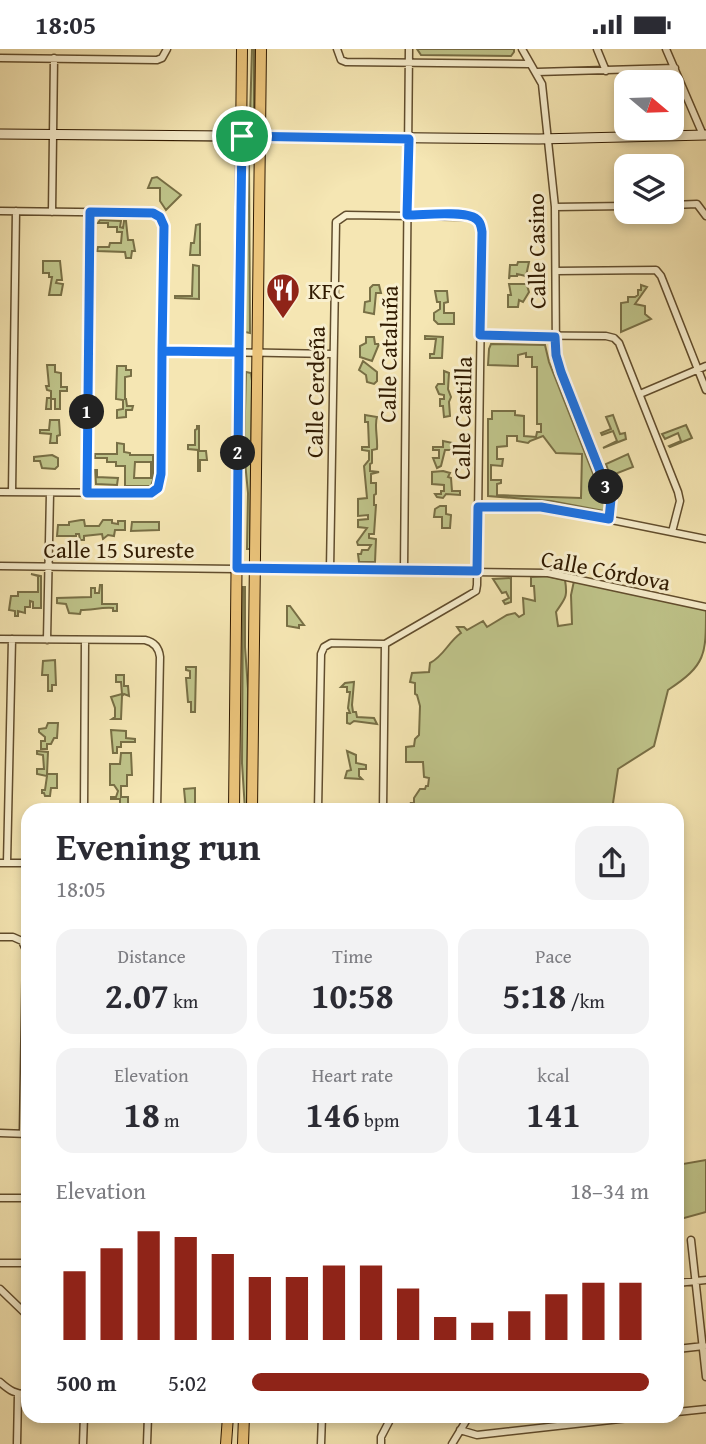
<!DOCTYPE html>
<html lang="en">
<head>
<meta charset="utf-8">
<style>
	:root { --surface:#fff; --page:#f2f2f3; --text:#2b2b33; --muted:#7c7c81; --accent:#8f2418 }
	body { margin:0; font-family:"Gentium Book Plus",serif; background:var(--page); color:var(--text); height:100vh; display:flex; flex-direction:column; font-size:26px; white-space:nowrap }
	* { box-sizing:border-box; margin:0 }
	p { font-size:23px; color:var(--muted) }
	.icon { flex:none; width:38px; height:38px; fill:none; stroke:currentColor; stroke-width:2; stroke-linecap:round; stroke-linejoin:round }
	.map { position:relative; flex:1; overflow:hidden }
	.side { position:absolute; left:21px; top:754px; width:663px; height:620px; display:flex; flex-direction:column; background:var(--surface); border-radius:21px; box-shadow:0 4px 10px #0003 }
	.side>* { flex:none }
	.needle { width:46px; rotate:109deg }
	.tools { position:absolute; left:614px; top:21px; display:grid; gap:14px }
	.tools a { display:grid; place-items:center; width:70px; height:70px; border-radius:14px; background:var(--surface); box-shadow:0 4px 10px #0003; font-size:35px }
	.pin { position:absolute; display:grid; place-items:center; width:60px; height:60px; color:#fff; margin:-30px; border:4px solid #fff; border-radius:50%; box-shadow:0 2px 7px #0007 }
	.km { position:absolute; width:35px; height:35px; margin:-18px; border-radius:50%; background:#222; color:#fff; font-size:19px; line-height:35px; text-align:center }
	.round { display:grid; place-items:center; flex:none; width:74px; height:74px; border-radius:21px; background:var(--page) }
	.headline { display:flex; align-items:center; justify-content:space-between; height:119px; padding:0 35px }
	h1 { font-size:38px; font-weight:600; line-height:52px }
	.metrics { display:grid; grid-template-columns:repeat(3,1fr); gap:10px; height:119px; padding:7px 35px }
	.metrics div { display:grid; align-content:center; border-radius:18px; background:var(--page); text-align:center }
	.metrics b { font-size:35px; font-weight:600 }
	.metrics small { font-size:19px; font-weight:400 }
	.metrics p { font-size:19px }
	.chart { height:196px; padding:14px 35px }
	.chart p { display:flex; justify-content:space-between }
	.chart svg { width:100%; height:126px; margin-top:7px; stroke:var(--accent); stroke-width:6 }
	ul { padding:0 35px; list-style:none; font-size:23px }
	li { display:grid; grid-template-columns:112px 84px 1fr; align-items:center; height:52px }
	li i { height:18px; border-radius:9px; background:var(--accent) }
	.status { display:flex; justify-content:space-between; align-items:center; height:49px; padding:0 35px; background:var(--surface); direction:ltr }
	.status svg { height:19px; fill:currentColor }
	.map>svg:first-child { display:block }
</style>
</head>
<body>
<div class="status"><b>18:05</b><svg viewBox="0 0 49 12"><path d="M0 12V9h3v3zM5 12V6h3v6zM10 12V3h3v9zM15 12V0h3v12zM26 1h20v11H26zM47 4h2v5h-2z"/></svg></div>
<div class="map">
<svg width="706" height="1395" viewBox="0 0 706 1395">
	<rect width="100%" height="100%" fill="#f5e6b3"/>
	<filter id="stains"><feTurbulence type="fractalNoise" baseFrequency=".00286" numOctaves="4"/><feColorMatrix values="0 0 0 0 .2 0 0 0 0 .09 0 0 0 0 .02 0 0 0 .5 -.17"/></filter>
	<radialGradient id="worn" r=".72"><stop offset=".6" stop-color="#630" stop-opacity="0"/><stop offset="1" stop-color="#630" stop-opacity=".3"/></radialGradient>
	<path fill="#bfc48a" stroke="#786f45" stroke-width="2" fill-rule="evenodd" d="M252,0h2v70l-4,-1z
		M417,0h97v3l-3,4 -90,-1z
		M246,106l3,5 1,173 -5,-1v-5z
		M157,128l24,18 -15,15 -6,-9v-13h-12l4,-10z
		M100,171l21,1 -1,6 3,1 1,-7h2l2,19h5l2,11h-3l-1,7h-5l-1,-6 -28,-1 1,-4h11l1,-4h11l1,-11h-5v-5h-9v-4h-10z
		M200,175v31h-10l1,-12h3l2,-18z
		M43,212h17l2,19h-5l-1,3 7,1 -2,11h-12l3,-18h-3v-4h-6z
		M518,213h11l-3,14 -9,-2v2h-7l-1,3 1,-14h7z
		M193,216l6,1v33l-24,-1v-2h17z
		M526,233l3,10 -6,10 -4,-2 -1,7h-10v-12h3l-2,-11h17z
		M373,236h6l2,8h-5l-2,21 -10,-2 1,-10 5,-1v-13z
		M641,236l6,2 -12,17 10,2v8l6,5 -30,13v-29l7,-1v-5h7l3,-2v-5h3z
		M435,242h12l1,11 -4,1v10h10v11h-16l-4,-4v-7l6,-4v-7h-3z
		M425,287l18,1 -1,21h-12v-4h4l2,-15h-11z
		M366,288h8l1,7h4l-7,17 -12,-4v-11l6,-3z
		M491,295l54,1 4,17 56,142 -1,7 -53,-10 -63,-5v-77h4v-8h23v4l9,1v20l12,1 1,-5h4v-8h-4v-57h-5v-10h-6v-4l-8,2v11l-30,-1 1,-16zM507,387h10v5l11,2 2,-2 13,-5 13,17 26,1 -1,44 -84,-3v-11l4,-1v-3h-10v-15l11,1 1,-7h-6v-12l10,-1z
		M363,312l14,11v9l-3,3 -7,-2 -1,-7 -7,-5z
		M47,316h8v7l6,1v14h6v4h-7v18h-5v-10h-4v10h-5l1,-11h4v-7l-4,-1 -1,-4h3z
		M117,317h9v4h5v6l-6,1v22h1l1,7h6l-1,4h-6v7l-9,1v-8l6,-1v-9l-7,-1z
		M444,322l5,2 -1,16 3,8 -2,5 1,14 -6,1 -1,-11h-3v-7h4v-4l-5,-1 -3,-7 2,-3h6z
		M246,323l5,1 1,8 -2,168h-3l1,-56 -4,-42z
		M365,366l12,2c-3,8 1,21 0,32l-5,1v13l-2,1v7l9,1 -8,2v9h5v11l-2,1v10h2l-2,29h-5v4l7,1 -1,23h-16l-1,-8h3l1,-4h6l3,-5h-13l-1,-3 10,-14 -9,-1v-7l10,-1v-4l-10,1v-17l9,-1 -3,-32 5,-6v-9l-7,-1v-3h7l-1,-25h-3z
		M613,366l7,19 5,-1 1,6 -23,9 14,-7 -4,-10 -11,4 -1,-2 10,-4 -5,-12z
		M50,371h9l1,15 -3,1v7h-7l1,-9 -11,-1v-3h9z
		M686,376l6,13 -22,9 -1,-1 12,-5 -3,-8 -13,6 -3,-5z
		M197,377h2v25h7l1,9h-7v11h-2v-21l-10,-1v-4h7v-15l2,-1z
		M443,392l10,2 2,7h-10l-4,16 -4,2 -4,-10h6v-8h-6v-3h10z
		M117,394l7,1v8l6,1v2h23v25l-2,6h-26v-20h-9v-4h-9v-4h-12v-4h22zM135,413h16v16h-17z
		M628,405l5,13 -23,9 -4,-12z
		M52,406l6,3v8l-3,3 -13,-1 -2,-7h-6v-4z
		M95,421h2v7l21,1 -1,7 -21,-1z
		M443,422l7,2 -2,4 3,1 1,13h8v4l-14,-1 -3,4 -6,-1 -2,-3h6v-3h3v-6l-12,-1v-12z
		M440,457h6v8l5,1 -1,13h-8v-11h-8l1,-8z
		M81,471h3l1,6h14l4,-6h9v3l6,1v-3h7v9h-10l-1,6 -6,-1 -5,4 -1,-5 -18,2v4h-4l-1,-6h-3v2h-19l1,-11h11v-3z
		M132,473h27v8l-28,1z
		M31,525l10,2v32h-8v-6l-3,-1v6h-5v6l-7,-2v5h-3v-5l-6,-1 2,-14h7v-4h20v-16z
		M547,527l18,4c3,18 0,18 -9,32l2,14 14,-2 -1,-29 3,-14 132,29c0,45 0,55 -38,80l-14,56 -36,23 -6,41h-182l-1,-4h-17l-1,-3h3v-5l6,-9h5l1,-3h2l1,-8 -5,-1 -1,-15h-17v-15l8,-1 1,-7 4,-4 1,-29 -3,-11 -2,-1v-11l-5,-1 2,-9 17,-1 1,-9c14,-7 18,-21 31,-30l-4,-6h7l3,3 16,-9 4,6 20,-12 8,-2 4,4 5,-3 -1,-16 12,3 -1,-15h-3v-9z
		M511,529v24l-6,2 -2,-3 6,-3 -3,-6 -4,1 -9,-14z
		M100,536h2v19h15v7h-4v-3c-11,-1 -21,2 -32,2l-1,4 -11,-1 -3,-9 -9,-1v-5l34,-1v-9h4v5h4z
		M243,538h2v60l3,42 -1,121h-2l-3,-47z
		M287,557h3l14,19h-5v3l-12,-2z
		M55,611l1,25h-4v6h-4v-16h-6l1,-14z
		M186,618h10l-1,45h-4v-10h-3l-2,-24h4v-7l-4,-1z
		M116,626h8v11h4l1,10 -5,-2 -2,2 -1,23h-9l3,-2v-9l-4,-11 11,-3 -1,-12h-5z
		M354,633l-2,23 1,7h3l1,5 17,1 3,6 -23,-3 -4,3 -3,-1v-10h3l-2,-5 2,-16h-3v-5h-6l4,-4z
		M48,674h10l-1,15h-3l-3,6h-4v5h-6v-8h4v-4l-6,-5v-3l7,-1z
		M111,681l15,1v7l9,1v3h-14v5h-4v6h-4z
		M37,702l11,1 -1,22h10v14h-6l-1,8h-5l-1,-3h-2v-3h3l2,-14 -10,-2v-5h7l-1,-14 -6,-1z
		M347,702l9,4v8l10,2v4h-7v7l3,3 -17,-1 2,-7 4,-1z
		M121,704h10l1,22h-5v11h-6v11h7v11l-8,1v-10h-9v-2h5l2,-6 -4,-6h-4v-21h10z
		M195,739v22h-9l-2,-21z
		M706,1111v52l-29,8v-55z"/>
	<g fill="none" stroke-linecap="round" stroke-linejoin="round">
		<g stroke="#614d2d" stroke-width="9">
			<path id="minor" d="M337,0l4,11 5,2 183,2
				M522,0l20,35 13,123 1,148 55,144 -2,20
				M597,0l9,22
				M666,0l37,86
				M0,9l157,2 5,-2 5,-9
				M537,23l138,-4
				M672,156l25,-1 9,12
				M555,158l71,-1
				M0,162l153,2 7,4 4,9 -3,248 -3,14 -7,5h-6l-145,-1
				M52,163l2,-154
				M556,222l100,-1 5,6 45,114
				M480,286l126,1 8,2 5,5 59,149 2,9 -8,31
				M162,302l170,3
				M640,345l66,-28
				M12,443l4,-281
				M87,444l3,-281
				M478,458l74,1 154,31
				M0,517l548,7 158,34
				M404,521l5,-521
				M0,590l145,1c9,2 14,8 15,17l-3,153
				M47,591l3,-147
				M84,761l1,-169
				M318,761l3,-156 3,-7 7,-4 54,1 81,-47 10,-6 1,-6 5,-353 -2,-8 -8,-7 -126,-2 -10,7 -6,348
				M383,761l2,-166
				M0,814h28
				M7,814l5,-224
				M0,888h13l9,4 4,9 -3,183
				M0,1084l28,1
				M0,1149h28
				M691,1191l15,137
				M0,1214h28
				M677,1234l29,-3
				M0,1240l28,27
				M677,1300l27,-3
				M0,1333c9,8 16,13 28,12
				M677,1363l29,-3
				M460,1381l17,5 170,-19
				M17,1395l1,-49
				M83,1395l1,-28
				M147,1395l1,-28
				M321,1395l1,-28
				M381,1395v-7l11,-21
				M452,1395l17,-28"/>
		</g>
		<g stroke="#301a00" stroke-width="11">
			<path id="secondary" d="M0,85l539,5 167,-4"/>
		</g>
		<g stroke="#301a00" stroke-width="12">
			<path id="primary" d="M234,761l8,-761
				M252,761l9,-761
				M226,1395l2,-28
				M243,1395l1,-28"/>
		</g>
		<use href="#minor" stroke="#f8efce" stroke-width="6"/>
		<use href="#secondary" stroke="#f8efce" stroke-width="9"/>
		<use href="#primary" stroke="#eac37a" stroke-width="10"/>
	</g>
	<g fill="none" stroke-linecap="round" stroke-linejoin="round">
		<g stroke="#fff" stroke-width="14">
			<path id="route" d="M242,87l-3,216 -77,-1 -1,123 -3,14 -7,5h-64l3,-281 63,1 7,4 4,9 -2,125 66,1h11l-2,216 240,3 1,-64h63l68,12 2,-20 -50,-127 -5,-17 -1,-18 -75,-2 2,-103c-1,-7 -2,-12 -9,-15 -14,-6 -49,-2 -66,-2l2,-76 -167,-3"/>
		</g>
		<use href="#route" stroke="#1a73e8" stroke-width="9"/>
	</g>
	<defs>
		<g id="restaurant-pin" transform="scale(1.75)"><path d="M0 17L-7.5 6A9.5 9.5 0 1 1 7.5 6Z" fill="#8f2418" stroke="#f8efce"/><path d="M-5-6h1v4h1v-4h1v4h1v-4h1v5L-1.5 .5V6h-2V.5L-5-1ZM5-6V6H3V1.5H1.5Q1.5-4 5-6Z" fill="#fff"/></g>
	</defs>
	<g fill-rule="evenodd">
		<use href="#restaurant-pin" x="283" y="241"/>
	</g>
	<g text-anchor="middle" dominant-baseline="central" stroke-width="6" stroke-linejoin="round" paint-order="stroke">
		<g font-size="23" fill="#301a00" stroke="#f8efce">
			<text transform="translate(536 202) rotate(-91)">Calle Casino</text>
			<text transform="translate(388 305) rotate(-89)">Calle Cataluña</text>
			<text transform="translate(315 343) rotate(-89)">Calle Cerdeña</text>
			<text transform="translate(462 369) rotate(-89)">Calle Castilla</text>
			<text x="119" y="500">Calle 15 Sureste</text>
			<text transform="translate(606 521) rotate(11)">Calle Córdova</text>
		</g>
		<g font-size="23" fill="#301a00" stroke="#f8efce" text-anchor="start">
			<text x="308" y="241">KFC</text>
		</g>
	</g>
	<rect width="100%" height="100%" filter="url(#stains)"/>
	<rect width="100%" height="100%" fill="url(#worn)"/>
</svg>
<div class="tools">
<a><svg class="needle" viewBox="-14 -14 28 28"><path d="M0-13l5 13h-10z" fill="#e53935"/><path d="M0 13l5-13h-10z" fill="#7c7c81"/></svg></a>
<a><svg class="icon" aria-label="layers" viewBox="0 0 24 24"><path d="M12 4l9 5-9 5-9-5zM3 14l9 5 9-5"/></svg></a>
</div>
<div class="pin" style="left:242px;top:87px;background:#1e9e55"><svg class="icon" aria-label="arrive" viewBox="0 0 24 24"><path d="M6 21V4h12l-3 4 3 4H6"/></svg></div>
<b class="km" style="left:87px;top:363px">1</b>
<b class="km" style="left:238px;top:404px">2</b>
<b class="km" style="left:606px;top:438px">3</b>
<section class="side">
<div class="headline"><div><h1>Evening run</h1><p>18:05</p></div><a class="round"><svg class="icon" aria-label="share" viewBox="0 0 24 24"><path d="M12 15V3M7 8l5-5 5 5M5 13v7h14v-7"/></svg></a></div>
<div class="metrics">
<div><p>Distance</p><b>2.07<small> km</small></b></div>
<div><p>Time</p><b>10:58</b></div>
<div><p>Pace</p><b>5:18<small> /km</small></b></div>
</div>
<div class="metrics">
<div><p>Elevation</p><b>18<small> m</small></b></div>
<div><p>Heart rate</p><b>146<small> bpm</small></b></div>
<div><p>kcal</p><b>141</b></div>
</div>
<div class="chart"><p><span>Elevation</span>18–34 m</p>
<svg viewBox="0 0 160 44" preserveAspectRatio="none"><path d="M5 44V20M15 44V12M25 44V6M35 44V8M45 44V14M55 44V22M65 44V22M75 44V18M85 44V18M95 44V26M105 44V36M115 44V38M125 44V34M135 44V28M145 44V24M155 44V24"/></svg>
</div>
<ul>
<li><b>500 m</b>5:02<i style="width:100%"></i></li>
</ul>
</section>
</div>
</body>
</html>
